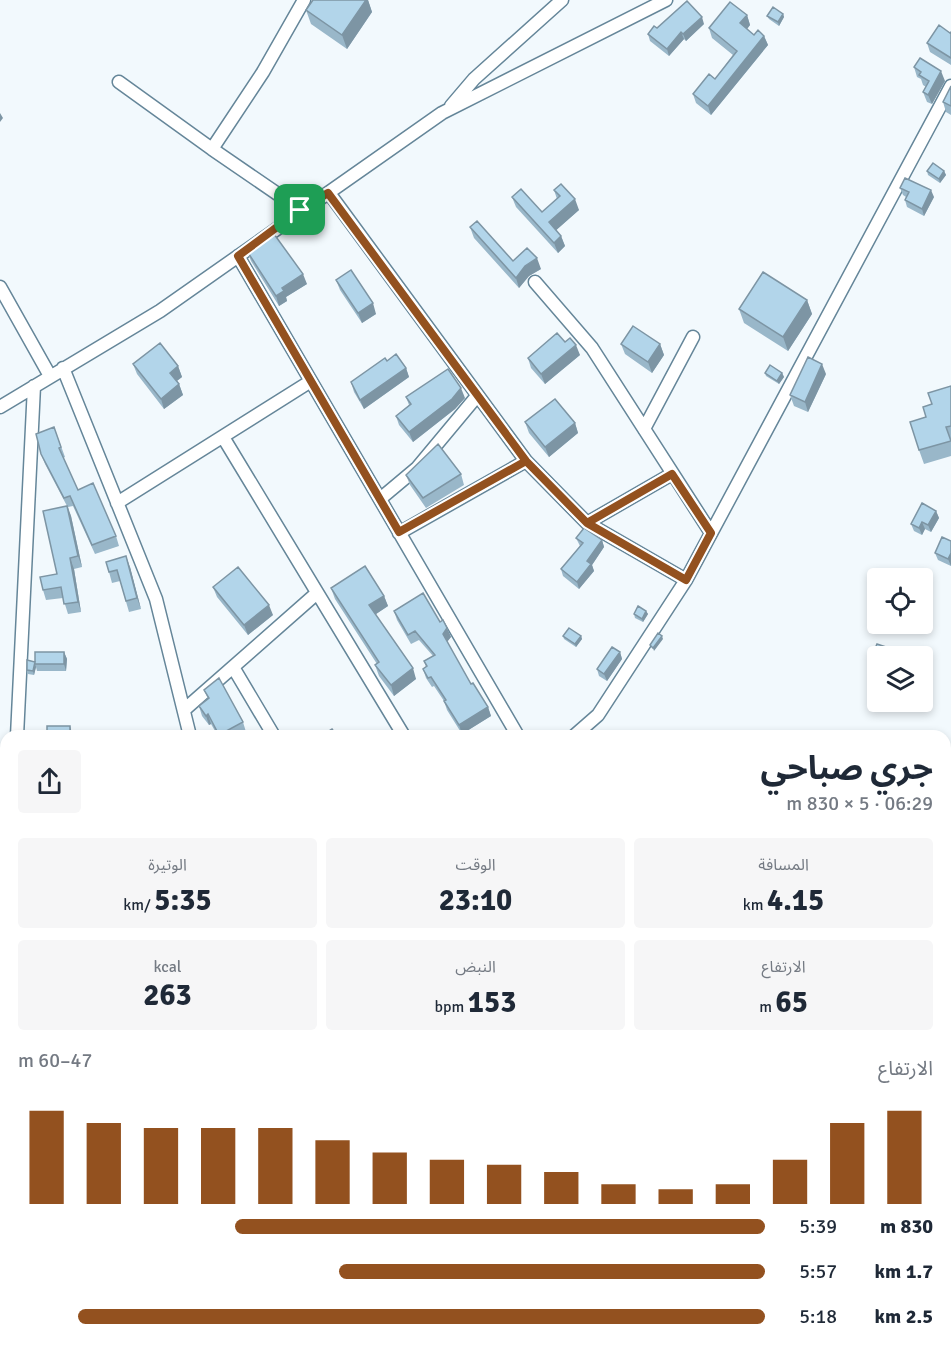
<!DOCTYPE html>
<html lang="ar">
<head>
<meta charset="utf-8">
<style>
	:root { --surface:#fff; --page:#f6f6f7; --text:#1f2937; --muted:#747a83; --accent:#93511f }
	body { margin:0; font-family:Signika,"Noto Sans Arabic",sans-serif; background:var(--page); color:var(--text); direction:rtl; height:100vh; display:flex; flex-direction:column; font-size:22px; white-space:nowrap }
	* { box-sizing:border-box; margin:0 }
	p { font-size:20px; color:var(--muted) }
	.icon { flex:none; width:33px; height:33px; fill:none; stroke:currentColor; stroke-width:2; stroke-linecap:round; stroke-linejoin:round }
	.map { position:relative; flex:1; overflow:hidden; direction:ltr }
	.drawer { position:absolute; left:0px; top:730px; width:951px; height:622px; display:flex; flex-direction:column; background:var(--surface); border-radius:18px 18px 0 0; box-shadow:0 3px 9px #0003; direction:rtl }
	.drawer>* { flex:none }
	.buttons { position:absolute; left:867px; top:568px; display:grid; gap:12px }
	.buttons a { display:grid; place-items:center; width:66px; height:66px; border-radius:6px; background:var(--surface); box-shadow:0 3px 9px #0003; font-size:30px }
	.pin { position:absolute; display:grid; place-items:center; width:51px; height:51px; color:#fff; margin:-26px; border-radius:12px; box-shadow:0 3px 9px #0006 }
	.round { display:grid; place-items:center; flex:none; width:63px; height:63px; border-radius:6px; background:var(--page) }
	.summary { display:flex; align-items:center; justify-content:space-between; height:102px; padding:0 18px }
	h1 { font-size:33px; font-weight:700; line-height:45px }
	.figures { display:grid; grid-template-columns:repeat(3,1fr); gap:9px; height:102px; padding:6px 18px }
	.figures div { display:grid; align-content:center; border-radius:6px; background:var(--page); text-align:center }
	.figures b { font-size:30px; font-weight:700 }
	.figures small { font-size:16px; font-weight:400 }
	.figures p { font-size:16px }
	.chart { height:168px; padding:12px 18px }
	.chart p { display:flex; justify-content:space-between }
	.chart svg { width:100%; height:108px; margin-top:6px; stroke:var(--accent); stroke-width:6 }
	ul { padding:0 18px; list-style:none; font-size:20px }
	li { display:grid; grid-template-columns:96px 72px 1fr; align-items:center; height:45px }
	li i { height:15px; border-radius:8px; background:var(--accent) }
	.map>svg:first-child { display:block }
</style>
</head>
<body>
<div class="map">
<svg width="951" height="1352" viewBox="0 0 951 1352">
	<rect width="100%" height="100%" fill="#f2f9fd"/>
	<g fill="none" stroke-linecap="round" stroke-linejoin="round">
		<g stroke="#658699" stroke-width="15">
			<path id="minor" d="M119,82l93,67
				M451,106l23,-27 88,-79
				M329,193l197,268
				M301,210l-89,-61 51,-77 41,-72
				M238,256l280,480
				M535,282l57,66 119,185
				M0,287l50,89
				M63,368l93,231 34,137
				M0,407l160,-96 282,-198 224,-113
				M644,429l49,-92
				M223,437l181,299
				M380,499l37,-31 60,-72
				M117,503l194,-122
				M587,523l85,-49
				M399,533l127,-72 61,62 99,57 -88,135 -24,21
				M686,580l265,-494
				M233,667l41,69
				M184,710l133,-117
				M17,736l17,-350
				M0,1081l6,-124
				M0,1141h6
				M945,1149l6,-2
				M0,1262l6,15
				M945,1317h6
				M27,1347l2,5"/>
		</g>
		<use href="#minor" stroke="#fff" stroke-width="12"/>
	</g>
	<path fill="#99b7c9" d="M313,0h55l4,12 -25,37 -36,-25 -5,-14z
		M783,14l1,3 -5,9 -10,-7 -2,-3z
		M747,15l3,10 -3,4 7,6 10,1 4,9 -57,70 -15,-12 -3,-9 22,-15 18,-24 -21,-17 -3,-10z
		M704,24l-18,17 -2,-2 -15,17 -19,-15 -2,-7 9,-6z
		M951,32v33l-21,-13 -3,-9z
		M914,67l31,14 -13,23 -5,-2 -4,-10 3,-5 -3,-2 -2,-6 -4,-2z
		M951,86v29l-5,-3 -3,-10z
		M927,171h17l2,4 -6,8 -12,-8z
		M900,188l34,9 -10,19 -17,-9 -2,-7 1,-3 -3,-2z
		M554,190l25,20 -23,20 5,6 4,10 -7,7 -42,-46 -4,-10 30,15 15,-13z
		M470,227l43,34 28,8 -12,7 -10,12 -45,-50z
		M247,251l60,33 -21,13 1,4 -8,5 -28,-45z
		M336,280l40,34 -14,9 -22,-33z
		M807,300l5,14 -24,37 -44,-28 -5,-14z
		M565,342l15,13 -35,29 -14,-16 -3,-10z
		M621,344h39l4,11 -12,18 -27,-19z
		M387,361l19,7 3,9 -45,32 -10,-17 -3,-10z
		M133,364l45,2 4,11 -5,4 2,3 4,11 -19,14 -27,-35z
		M765,373h17l2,4 -5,7 -13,-8z
		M826,374l-18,38 -14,-6 -4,-11z
		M951,386v70l-27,8 -5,-14 7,-33 6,-13z
		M406,397l59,1 -10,11 -42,33 -14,-17 -3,-9 13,-11z
		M525,422l50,1 3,10 -29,24 -20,-24z
		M54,427l11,30 -2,1 15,32 38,46 3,10 -24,8 -22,-48 -5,1 3,9 11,51 -8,2 7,43 -13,2 -5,-16 -17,2 -3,-10 14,-16 10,-68 -22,-42 -4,-10z
		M461,474l3,11 -38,23 -16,-23 -4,-10z
		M936,511l3,7 -8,14 -6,-3 -3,6 -8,-4 -3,-7z
		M576,538l26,2 2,7 -12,18 2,6 -15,18 -16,-13 -2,-7 19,-23z
		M951,541v25l-13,-6 -3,-7z
		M130,567l11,42 -12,3 -9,-31 -8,2 -3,-11z
		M213,587l60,28 -25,20 -31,-38z
		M331,588l53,8 4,10 -12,8 40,65 -22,17 -15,-20 -4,-11 2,-1 -42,-65z
		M394,611l46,11 7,6 4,9 -4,5 24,42 17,23 3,9 -29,18 -15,-24 -3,-9 -10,-15 -2,1 -6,-9 -3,-9 3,-2 -2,-6 9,-5 -14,-16 -8,4 -14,-24z
		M646,611l2,3 -5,8 -8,-4 -1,-4z
		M563,636h18l1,3 -6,8 -12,-8z
		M877,644l9,3 2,7 -1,3h-9v12l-6,-2 -2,-7z
		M64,652l3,7 -1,12h-29l-1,-4 -2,8 -6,-1 -1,-4 8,-8z
		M620,652l2,7 -15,22 -8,-5 -2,-7z
		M204,690l39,32 3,10 -8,4h-20l-7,-12 -2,1 -7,-9 -3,-10 9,-7z"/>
	<path fill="#7d95a4" d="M366,0h2l4,12 -25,37 -5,-14z
		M783,14l1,3 -5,9 -1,-4z
		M747,15l3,10 -6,8 -4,-10z
		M702,17l2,7 -18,17 -3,-7z
		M681,32l3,7 -15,17 -2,-7z
		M764,36l4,9 -57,70 -3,-9z
		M941,71l4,10 -13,23 -4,-9z
		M0,113l3,5 -3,4z
		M944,171l2,4 -6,8 -1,-4z
		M931,190l3,7 -10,19 -2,-7z
		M575,199l4,11 -26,23 -4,-11z
		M561,236l4,10 -7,7 -4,-10z
		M537,258l4,11 -12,7 -10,12 -3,-10 9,-12z
		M303,274l4,10 -21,13 1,4 -8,5 -3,-10 6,-8z
		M807,300l5,14 -24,37 -5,-14z
		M373,303l3,11 -14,9 -4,-10z
		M660,344l4,11 -12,18 -4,-11z
		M576,345l4,10 -35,29 -4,-10z
		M822,364l4,10 -18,38 -3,-10z
		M178,366l4,11 -8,6 -4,-10z
		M406,368l3,9 -45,32 -4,-9z
		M782,373l2,4 -5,7 -2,-3z
		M179,384l4,11 -19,14 -3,-10z
		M461,388l4,10 -10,11 -42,33 -4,-10z
		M575,423l3,10 -29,24 -4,-10z
		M67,506l4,10 11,51 -4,-11z
		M936,511l3,7 -8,14 -3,-7z
		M922,522l3,7 -3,6 -3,-7z
		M602,540l2,7 -12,18 2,6 -15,18 -2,-7 10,-21z
		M951,553v13l-3,-7z
		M126,556l4,11 11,42 -4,-11z
		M70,558l4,11 7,43 -3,-10z
		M384,596l4,10 -15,10 -4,-11z
		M269,605l4,10 -25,20 -4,-10z
		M646,611l2,3 -5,8 -1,-3z
		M447,628l4,9 -5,6 -3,-9z
		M581,636l1,3 -6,8 -1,-3z
		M662,636l1,3 -9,12 -1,-3z
		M886,647l2,7 -1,3h-5z
		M64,652l3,7 -1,12 -2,-7z
		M620,652l2,7 -15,22 -3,-7z
		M35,664l1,3 -2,8 -1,-4z
		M413,668l3,11 -22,17 -3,-11z
		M488,707l3,9 -29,18 -3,-9z
		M208,714l3,10 -2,1 -3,-9z
		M70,726l2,7v3h-2z"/>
	<path fill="#b2d5ea" stroke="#7d95a4" stroke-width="1.5" d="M313,0h53l-24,35 -36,-25z
		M687,1l15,16 -19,17 -2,-2 -14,17 -19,-15 6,-8 3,2z
		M730,2l17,13 -7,8 14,12 4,-5 6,6 -56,70 -15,-12 16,-20 6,5 22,-28 -28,-23z
		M773,7l10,7 -5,8 -11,-6z
		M939,25l11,8 1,-1v26l-24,-15z
		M920,58l21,13 -13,24 -5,-3 6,-11 -10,-6 2,-3 -7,-5z
		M951,86v20l-8,-4z
		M933,163l11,8 -5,8 -12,-8z
		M905,178l26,12 -9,19 -17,-9 4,-8 -9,-4z
		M561,184l14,15 -26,23 12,14 -7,7 -42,-46 9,-8 21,23 18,-16 -6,-6z
		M477,221l36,40 14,-13 10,10 -12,8 -9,12 -46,-51z
		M274,234l29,40 -21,14 2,3 -8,5 -29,-45z
		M351,270l22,33 -15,10 -22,-33z
		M763,272l44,28 -24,37 -44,-28z
		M633,326l27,18 -12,18 -27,-18z
		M557,333l8,9 5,-4 6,7 -35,29 -13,-16z
		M160,343l18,23 -8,7 9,11 -18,15 -28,-35z
		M396,354l10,14 -46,32 -9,-18 34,-24 2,3z
		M808,357l14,7 -17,38 -15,-7z
		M770,365l12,8 -5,8 -12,-8z
		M448,369l13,19 -9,11 -43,33 -13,-16 15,-12 -5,-7z
		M951,386v40l-5,1 5,14 -32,9 -9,-28 16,-5 -3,-10 9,-3 -4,-11z
		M555,399l20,24 -30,24 -20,-25z
		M54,427l7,20 -2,1 19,42 15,-7 23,53 -24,9 -22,-49 -6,2 -23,-44 -5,-20z
		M438,444l23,30 -38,24 -17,-23z
		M922,503l14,8 -8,14 -6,-3 -3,6 -8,-4z
		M67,506l11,50 -8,2 8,44 -14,2 -3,-17 -18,3 -3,-13 17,-3 -14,-63z
		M584,528l18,12 -15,21 4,3 -14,18 -16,-13 22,-26 -7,-5z
		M942,537l9,4v12l-3,6 -13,-6z
		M126,556l11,42 -11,3 -9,-31 -8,2 -3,-10z
		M365,566l19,30 -15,9 44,63 -22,17 -16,-20 4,-3 -48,-74z
		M238,567l31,38 -25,20 -31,-38z
		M423,593l17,29 3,-2 4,8 -4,6 28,50 2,-1 15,24 -29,18 -15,-24 2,-1 -15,-23 -3,1 -5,-9 4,-3 -3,-5 11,-6 -20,-24 -7,4 -14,-24z
		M638,606l8,5 -4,8 -8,-5z
		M569,628l12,8 -6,8 -12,-8z
		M658,633l4,3 -9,12 -3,-3z
		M877,644l9,3 -4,10h-4v6l-8,-3z
		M612,647l8,5 -16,22 -7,-5z
		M35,652h29v12h-29z
		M27,660l8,2 -2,9 -6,-1z
		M219,678l24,44 -24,13 -11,-21 -2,2 -7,-10 10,-8 -5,-8z
		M47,726h23v10h-23z
		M332,729l5,7h-16z
		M584,731l6,5h-10z"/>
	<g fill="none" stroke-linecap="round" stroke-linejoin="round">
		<g stroke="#fff" stroke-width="12">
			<path id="route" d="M300,210l-62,46 161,276 127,-71 61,62 99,57 25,-47 -39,-59 -85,49 -61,-62 -198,-268 -28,17"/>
		</g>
		<use href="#route" stroke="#93511f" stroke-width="8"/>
	</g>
</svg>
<div class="buttons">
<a><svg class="icon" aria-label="locate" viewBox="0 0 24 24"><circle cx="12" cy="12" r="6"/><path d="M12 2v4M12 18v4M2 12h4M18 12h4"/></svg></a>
<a><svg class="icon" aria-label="layers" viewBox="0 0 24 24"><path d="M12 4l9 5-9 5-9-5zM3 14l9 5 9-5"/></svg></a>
</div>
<div class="pin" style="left:300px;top:210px;background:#1e9e55"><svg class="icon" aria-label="arrive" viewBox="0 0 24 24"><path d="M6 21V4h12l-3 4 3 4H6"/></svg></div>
<section class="drawer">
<div class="summary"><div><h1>جري صباحي</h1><p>06:29 · 5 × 830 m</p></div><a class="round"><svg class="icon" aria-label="share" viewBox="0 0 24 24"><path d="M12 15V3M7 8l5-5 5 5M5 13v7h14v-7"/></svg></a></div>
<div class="figures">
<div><p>المسافة</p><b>4.15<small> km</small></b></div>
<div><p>الوقت</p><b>23:10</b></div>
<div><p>الوتيرة</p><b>5:35<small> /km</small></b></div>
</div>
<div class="figures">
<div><p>الارتفاع</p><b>65<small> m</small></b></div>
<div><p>النبض</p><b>153<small> bpm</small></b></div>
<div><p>kcal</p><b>263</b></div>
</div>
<div class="chart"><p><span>الارتفاع</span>47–60 m</p>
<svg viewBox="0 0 160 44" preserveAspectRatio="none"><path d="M5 44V6M15 44V11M25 44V13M35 44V13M45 44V13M55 44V18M65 44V23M75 44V26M85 44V28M95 44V31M105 44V36M115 44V38M125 44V36M135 44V26M145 44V11M155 44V6"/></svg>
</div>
<ul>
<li><b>830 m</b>5:39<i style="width:71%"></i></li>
<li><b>1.7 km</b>5:57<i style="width:57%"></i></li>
<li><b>2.5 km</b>5:18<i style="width:92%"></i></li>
</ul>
</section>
</div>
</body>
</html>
